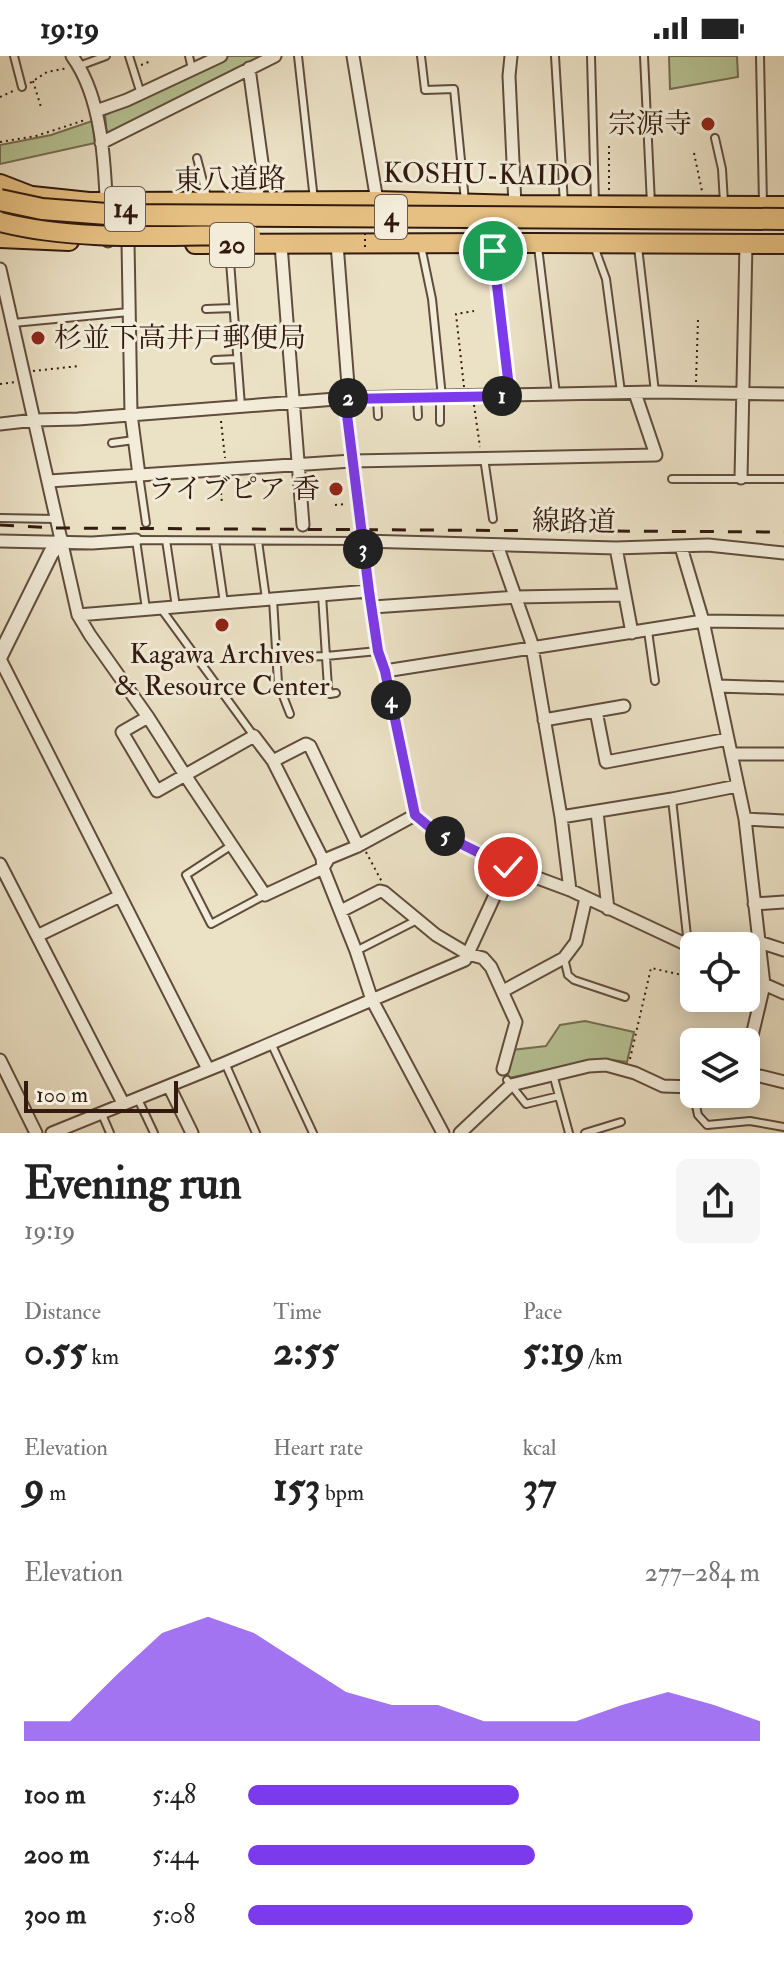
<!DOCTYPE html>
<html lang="en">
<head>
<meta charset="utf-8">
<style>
	:root { --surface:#fff; --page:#f6f6f6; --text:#222; --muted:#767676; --accent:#7c3aed }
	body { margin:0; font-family:"IM FELL Double Pica","Noto Serif JP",serif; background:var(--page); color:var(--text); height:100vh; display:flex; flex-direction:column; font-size:30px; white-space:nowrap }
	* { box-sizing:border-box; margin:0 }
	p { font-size:26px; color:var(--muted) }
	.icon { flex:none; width:44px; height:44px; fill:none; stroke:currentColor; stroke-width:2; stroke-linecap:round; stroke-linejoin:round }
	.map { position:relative; height:1077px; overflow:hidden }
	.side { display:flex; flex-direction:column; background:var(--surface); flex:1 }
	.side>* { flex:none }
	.tools { position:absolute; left:680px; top:876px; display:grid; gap:16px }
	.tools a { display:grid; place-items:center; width:80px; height:80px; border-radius:12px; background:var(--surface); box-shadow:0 4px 20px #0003; font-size:40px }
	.scale { position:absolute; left:24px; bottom:20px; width:154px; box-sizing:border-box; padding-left:8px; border:4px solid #321a0f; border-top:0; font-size:22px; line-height:28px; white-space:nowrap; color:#321a0f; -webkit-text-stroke:6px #f2ecd9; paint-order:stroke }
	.pin { position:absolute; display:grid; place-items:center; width:68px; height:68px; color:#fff; margin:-34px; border:4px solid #fff; border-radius:50%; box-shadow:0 2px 8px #0007 }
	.km { position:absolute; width:40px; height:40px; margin:-20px; border-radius:50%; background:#222; color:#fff; font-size:22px; line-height:40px; text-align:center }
	.round { display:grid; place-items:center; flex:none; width:84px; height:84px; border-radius:12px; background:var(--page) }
	.headline { display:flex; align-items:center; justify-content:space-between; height:136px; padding:0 24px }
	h1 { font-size:44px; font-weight:800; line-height:60px }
	.stats { display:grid; grid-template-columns:repeat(3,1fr); gap:12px; height:136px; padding:8px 24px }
	.stats div { display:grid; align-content:center }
	.stats b { font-size:40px; font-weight:800 }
	.stats small { font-size:22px; font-weight:400 }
	.stats p { font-size:22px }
	.chart { height:224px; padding:16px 24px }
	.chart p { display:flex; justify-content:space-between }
	.chart svg { width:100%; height:144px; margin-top:8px; fill:var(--accent); opacity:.7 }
	ul { padding:0 24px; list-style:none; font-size:26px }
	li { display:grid; grid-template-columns:128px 96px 1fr; align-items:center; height:60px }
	li i { height:20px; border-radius:10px; background:var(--accent) }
	.status { display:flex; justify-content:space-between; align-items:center; height:56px; padding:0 40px; background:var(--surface); direction:ltr }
	.status svg { height:22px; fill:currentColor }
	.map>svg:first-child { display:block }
</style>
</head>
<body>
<div class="status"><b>19:19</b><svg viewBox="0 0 49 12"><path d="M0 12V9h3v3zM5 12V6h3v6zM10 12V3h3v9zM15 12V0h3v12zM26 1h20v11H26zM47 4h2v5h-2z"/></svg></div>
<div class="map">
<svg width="784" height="1077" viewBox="0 0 784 1077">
	<rect width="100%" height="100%" fill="#ebe1c5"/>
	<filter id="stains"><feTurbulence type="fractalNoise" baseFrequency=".0025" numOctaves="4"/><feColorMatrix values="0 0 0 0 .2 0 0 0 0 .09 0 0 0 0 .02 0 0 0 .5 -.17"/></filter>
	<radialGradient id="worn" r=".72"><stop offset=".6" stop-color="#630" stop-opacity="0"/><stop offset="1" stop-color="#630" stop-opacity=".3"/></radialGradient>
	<path fill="#b6c395" stroke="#746e52" stroke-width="2" d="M226,0h38l-157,79 -2,-20z
		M669,0h68l1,21 -68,12z
		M92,65l3,22 -95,21v-19l51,-10z
		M585,965l49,11 -7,30 -23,-3 -17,2 -78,17 -2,-6 5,-22 34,-4 14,-21z"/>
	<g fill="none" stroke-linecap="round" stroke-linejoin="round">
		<g stroke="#604c3c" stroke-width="10">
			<path id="service" d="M14,0l8,31
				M129,0l12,38
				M189,0l3,13
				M298,0l16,144
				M421,0l4,34 29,-1 11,112
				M555,0l9,148
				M591,0l4,148
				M644,0l7,148
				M760,0l3,148
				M79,10l27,-10
				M715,82l7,31 2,34
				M197,102l11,43
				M421,190l11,53 10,98
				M594,190l12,33 15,113
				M492,191l18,147
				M538,191l18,147
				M638,191l17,145
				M229,192l12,158
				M206,253l27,-1
				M13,267l116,-11
				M215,304l22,-1
				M417,341l1,19
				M440,341v25
				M377,342l1,18
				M112,387l22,-3
				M484,402l9,61
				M139,419l7,48
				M672,423h112
				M0,462l56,1
				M166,484l10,67
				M215,485l9,62
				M258,485l8,58
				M322,539l6,93 2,6 6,-1
				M273,543l5,84 12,31
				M146,553l-10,-69 226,1
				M162,554l92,126
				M648,575l7,50
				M276,602l50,-2 52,-5
				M672,743l16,146
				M232,789l-46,30 25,49 54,-29
				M356,895l61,-31
				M564,902l4,17 6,5 51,17
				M271,987l42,90
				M225,1007l31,70
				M553,1018l16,59
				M507,1024l19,24 33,-8
				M692,1031l6,28 9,10 43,-4 34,6
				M137,1041l17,36
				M101,1056l9,21
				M585,1077l36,-11"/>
		</g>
		<g stroke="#604c3c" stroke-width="15">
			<path id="minor" d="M72,0c35,48 33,127 36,185
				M353,0l24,145
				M511,0l-2,20 6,129
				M249,12l14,102 -6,8 1,23
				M96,55l31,-11 94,-44
				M101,87l174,-87
				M128,186l3,172 8,61
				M337,188l12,154
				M281,189l22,280
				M0,213l78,346 12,20 58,82 37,58 80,120 58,-27 6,-10 29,-12 57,-31
				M345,343l24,192 9,60 7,20 30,144 18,15 75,37 62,23 124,58
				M0,368l35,-4 43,-1 271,-21 306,-6 129,2
				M741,422l5,-234
				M49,425l303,-20 304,-6 -21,-62
				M0,485l92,2 44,-3
				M362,485l254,7 92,-3 76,8
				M497,489l34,96 30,176 9,73
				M681,491l22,74 42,198 19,166 -18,76
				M616,492l16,85
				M373,551l143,-10 108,-2
				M78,559l291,-24
				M0,603l208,410
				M385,615l318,-50 81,1
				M718,630l66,2
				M596,655l10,51 122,-23
				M148,661l-26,15 35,59 97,-55 19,25 49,97 1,10 33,83 16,49 71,133
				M544,664l80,-14
				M731,698h53
				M273,705l33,-17 4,2 48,100
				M597,756l11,97
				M561,761l111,-18 65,-13
				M745,763l39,2
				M0,808l123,239
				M754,848l30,-2
				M341,855l39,-20 4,1 52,43 32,19 15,4 8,9 25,55 -13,47
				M37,880l83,-40
				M759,886l25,8
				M746,920l38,17
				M503,935l61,-33 12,-16 10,-44
				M0,1004l36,73
				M746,1020h14l24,6
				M169,1030l23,47
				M52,1077l173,-70 240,-103 43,-93
				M460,1077l51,-48 78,-19 17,-1 29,8 28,13 31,1"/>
		</g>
		<g stroke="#604c3c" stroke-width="18">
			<path id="tertiary" d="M0,600l51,-103 10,-12"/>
		</g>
		<g stroke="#321a0f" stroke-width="22">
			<path id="primary" d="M0,128l31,12"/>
		</g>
		<g stroke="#321a0f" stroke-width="22">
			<path id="trunk" d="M7,142l25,-2 57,6 288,-1 138,4 269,1
				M0,182l69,3
				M195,188l342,-1 247,1"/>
		</g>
		<path stroke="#321a0f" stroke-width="2" stroke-dasharray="2 4" stroke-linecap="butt" d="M141,9l10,-4
			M33,25l8,26
			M30,27l17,-11 21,-4
			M0,41l13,-6
			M0,86l36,-6 49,-16
			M609,90v46
			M694,97l8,38
			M33,315l46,-5
			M696,326l2,-62
			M0,328l15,-2
			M464,331l-8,-73 18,-3
			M474,349l6,42
			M221,365l4,37
			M220,425l2,23
			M335,449l11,-1
			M366,796l16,30
			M630,1003l21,-91 31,7 3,-17"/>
		<use href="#service" stroke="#f2ecd9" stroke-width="6"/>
		<use href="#minor" stroke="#f2ecd9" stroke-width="11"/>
		<use href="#tertiary" stroke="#f2ecd9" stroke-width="14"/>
		<use href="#primary" stroke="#e6c082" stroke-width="18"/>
		<use href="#trunk" stroke="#e6c082" stroke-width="18"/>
		<path stroke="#321a0f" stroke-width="3" stroke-dasharray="14 14" stroke-linecap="butt" d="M0,469l58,3 726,4"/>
		<g stroke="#321a0f" stroke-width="22" stroke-linecap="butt">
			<path id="primary-bridge" d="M0,166c78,20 171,13 251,13"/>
		</g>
		<g stroke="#321a0f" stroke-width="24" stroke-linecap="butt">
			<path id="motorway-bridge" d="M0,144l42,9 78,6 664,4"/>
		</g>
		<path stroke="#321a0f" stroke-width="2" stroke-dasharray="2 4" stroke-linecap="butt" d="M365,177v16"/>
		<use href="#primary-bridge" stroke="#e6c082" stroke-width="18"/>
		<use href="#motorway-bridge" stroke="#e6c082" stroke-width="20"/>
	</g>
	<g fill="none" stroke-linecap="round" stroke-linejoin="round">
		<g stroke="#fff" stroke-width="16">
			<path id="route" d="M493,195l17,145 -165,3 24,192 9,60 7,20 30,144 18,15 75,37"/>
		</g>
		<use href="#route" stroke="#7c3aed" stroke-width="10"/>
	</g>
	<g fill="#8f2418" stroke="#f2ecd9" stroke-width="3">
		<circle cx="708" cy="68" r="8"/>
		<circle cx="38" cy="282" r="8"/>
		<circle cx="336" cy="433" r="8"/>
		<circle cx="222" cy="569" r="8"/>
	</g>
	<g text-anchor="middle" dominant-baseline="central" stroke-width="6" stroke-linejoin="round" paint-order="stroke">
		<g fill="#f2ecd9" stroke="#6c594c" stroke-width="2">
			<rect x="105" y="131" width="40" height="44" rx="6"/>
			<rect x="375" y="139" width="32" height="44" rx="6"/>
			<rect x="210" y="167" width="44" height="44" rx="6"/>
		</g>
		<g font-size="26" font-weight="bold" fill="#321a0f">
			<text x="125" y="153">14</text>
			<text x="391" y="161">4</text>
			<text x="232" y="189">20</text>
		</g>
		<g font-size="28" fill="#321a0f" stroke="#f2ecd9" text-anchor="end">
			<text x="692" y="68">宗源寺</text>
			<text x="54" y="282" text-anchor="start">杉並下高井戸郵便局</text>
			<text x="320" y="433">ライブピア 香</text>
			<text x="222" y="598" text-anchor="middle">Kagawa Archives<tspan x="222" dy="32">&amp; Resource Center</tspan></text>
		</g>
		<g font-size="28" fill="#321a0f" stroke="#f2ecd9">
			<text transform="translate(488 119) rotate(1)">KOSHU-KAIDO</text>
			<text transform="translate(230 124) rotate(-1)">東八道路</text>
			<text transform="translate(574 466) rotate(1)">線路道</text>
		</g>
	</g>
	<rect width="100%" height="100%" filter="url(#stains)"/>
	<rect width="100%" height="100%" fill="url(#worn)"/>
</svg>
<div class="tools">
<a><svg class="icon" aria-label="locate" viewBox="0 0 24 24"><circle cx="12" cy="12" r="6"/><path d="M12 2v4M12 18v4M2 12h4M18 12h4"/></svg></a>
<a><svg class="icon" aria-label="layers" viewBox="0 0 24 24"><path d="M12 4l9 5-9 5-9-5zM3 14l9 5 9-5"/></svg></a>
</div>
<div class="scale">100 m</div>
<div class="pin" style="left:493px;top:195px;background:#1e9e55"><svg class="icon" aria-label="arrive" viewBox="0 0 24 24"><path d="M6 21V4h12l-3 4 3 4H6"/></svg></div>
<div class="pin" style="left:508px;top:811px;background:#d93025"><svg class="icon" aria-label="check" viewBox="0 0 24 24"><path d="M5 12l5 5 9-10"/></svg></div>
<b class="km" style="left:502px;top:340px">1</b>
<b class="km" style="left:348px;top:342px">2</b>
<b class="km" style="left:363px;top:493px">3</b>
<b class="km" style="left:391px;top:644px">4</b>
<b class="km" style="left:445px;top:780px">5</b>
</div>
<section class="side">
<div class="headline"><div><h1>Evening run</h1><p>19:19</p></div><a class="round"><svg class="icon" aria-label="share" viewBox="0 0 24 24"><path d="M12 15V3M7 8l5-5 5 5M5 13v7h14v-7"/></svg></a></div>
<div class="stats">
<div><p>Distance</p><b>0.55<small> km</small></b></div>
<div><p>Time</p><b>2:55</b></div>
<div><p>Pace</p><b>5:19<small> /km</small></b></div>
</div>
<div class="stats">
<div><p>Elevation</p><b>9<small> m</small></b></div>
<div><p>Heart rate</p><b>153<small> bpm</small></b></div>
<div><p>kcal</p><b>37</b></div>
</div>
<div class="chart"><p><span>Elevation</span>277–284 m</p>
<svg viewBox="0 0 160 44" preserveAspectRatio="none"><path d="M0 44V38L10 38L20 24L30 11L40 6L50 11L60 20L70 29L80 33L90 33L100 38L110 38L120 38L130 33L140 29L150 33L160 38V44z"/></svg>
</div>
<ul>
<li><b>100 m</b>5:48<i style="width:53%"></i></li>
<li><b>200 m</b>5:44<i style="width:56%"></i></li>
<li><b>300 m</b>5:08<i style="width:87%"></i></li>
</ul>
</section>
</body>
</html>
